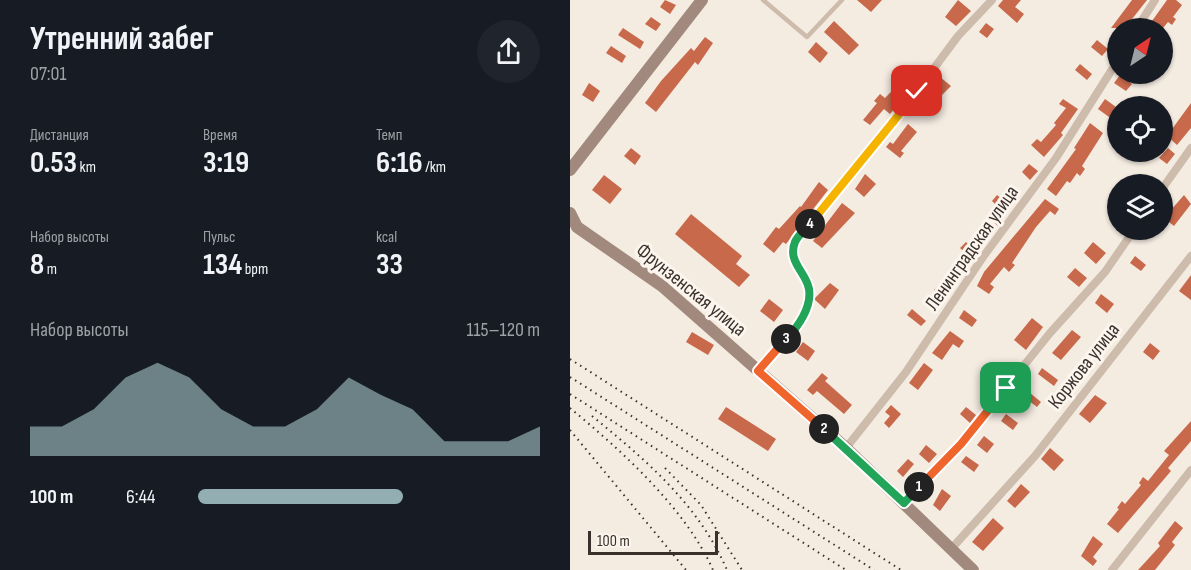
<!DOCTYPE html>
<html lang="ru">
<head>
<meta charset="utf-8">
<style>
	:root { --surface:#171b24; --page:#20242c; --text:#f1f3f6; --muted:#9ea1a6; --accent:#92aeb2 }
	body { margin:0; font-family:"Sofia Sans Condensed",sans-serif; background:var(--page); color:var(--text); height:100vh; display:flex; flex-direction:column; font-size:22px; white-space:nowrap }
	* { box-sizing:border-box; margin:0 }
	p { font-size:20px; color:var(--muted) }
	.icon { flex:none; width:33px; height:33px; fill:none; stroke:currentColor; stroke-width:2; stroke-linecap:round; stroke-linejoin:round }
	.map { position:relative; flex:1; overflow:hidden }
	.side { display:flex; flex-direction:column; background:var(--surface); width:570px }
	.side>* { flex:none }
	.needle { width:39px; rotate:35deg }
	.buttons { position:absolute; left:537px; top:18px; display:grid; gap:12px }
	.buttons a { display:grid; place-items:center; width:66px; height:66px; border-radius:50%; background:var(--surface); box-shadow:0 2px 4px #0004; font-size:30px }
	.scale { position:absolute; left:18px; bottom:15px; width:130px; box-sizing:border-box; padding-left:6px; border:3px solid #3b302b; border-top:0; font-size:16px; line-height:21px; white-space:nowrap; color:#3b302b; -webkit-text-stroke:4px #fbf5ee; paint-order:stroke }
	.pin { position:absolute; display:grid; place-items:center; width:51px; height:51px; color:#fff; margin:-26px; border-radius:12px; box-shadow:0 3px 9px #0006 }
	.km { position:absolute; width:30px; height:30px; margin:-15px; border-radius:50%; background:#222; color:#fff; font-size:16px; line-height:30px; text-align:center }
	.round { display:grid; place-items:center; flex:none; width:63px; height:63px; border-radius:32px; background:var(--page) }
	.summary { display:flex; align-items:center; justify-content:space-between; height:102px; padding:0 30px }
	h1 { font-size:33px; font-weight:700; line-height:45px }
	.stats { display:grid; grid-template-columns:repeat(3,1fr); gap:9px; height:102px; padding:6px 30px }
	.stats div { display:grid; align-content:center }
	.stats b { font-size:30px; font-weight:700 }
	.stats small { font-size:16px; font-weight:400 }
	.stats p { font-size:16px }
	.chart { height:168px; padding:12px 30px }
	.chart p { display:flex; justify-content:space-between }
	.chart svg { width:100%; height:108px; margin-top:6px; fill:var(--accent); opacity:.7 }
	ul { padding:0 30px; list-style:none; font-size:20px }
	li { display:grid; grid-template-columns:96px 72px 1fr; align-items:center; height:45px }
	li i { height:15px; border-radius:8px; background:var(--accent) }
	main { display:flex; flex:1; min-height:0 }
	.map>svg:first-child { display:block }
</style>
</head>
<body>
<main>
<section class="side">
<div class="summary"><div><h1>Утренний забег</h1><p>07:01</p></div><a class="round"><svg class="icon" aria-label="share" viewBox="0 0 24 24"><path d="M12 15V3M7 8l5-5 5 5M5 13v7h14v-7"/></svg></a></div>
<div class="stats">
<div><p>Дистанция</p><b>0.53<small> km</small></b></div>
<div><p>Время</p><b>3:19</b></div>
<div><p>Темп</p><b>6:16<small> /km</small></b></div>
</div>
<div class="stats">
<div><p>Набор высоты</p><b>8<small> m</small></b></div>
<div><p>Пульс</p><b>134<small> bpm</small></b></div>
<div><p>kcal</p><b>33</b></div>
</div>
<div class="chart"><p><span>Набор высоты</span>115–120 m</p>
<svg viewBox="0 0 160 44" preserveAspectRatio="none"><path d="M0 44V32L10 32L20 25L30 12L40 6L50 12L60 25L70 32L80 32L90 25L100 12L110 19L120 25L130 38L140 38L150 38L160 32V44z"/></svg>
</div>
<ul>
<li><b>100 m</b>6:44<i style="width:60%"></i></li>
</ul>
</section>
<div class="map">
<svg width="621" height="570" viewBox="0 0 621 570">
	<rect width="100%" height="100%" fill="#f4ebe1"/>
	<path fill="#c8694b" d="M95,0l11,5 -6,9 -10,-7z
		M287,0h25l-11,12z
		M388,0l13,11 -15,15 -11,-9z
		M433,0h18l-6,7 9,7 -7,9 -19,-17z
		M562,0h15l-22,28h-14z
		M597,0h9l6,5 -9,12 3,2 -4,6 -4,-3 -5,6h-16z
		M81,17l10,7 -5,7 -11,-7z
		M264,21l25,24 -10,10 -25,-23z
		M416,23l8,6 -7,9 -8,-6z
		M53,28l21,14 -4,7 -22,-14z
		M135,37l8,6 -15,22 -3,-3 -39,50 -11,-9 16,-22 30,-33 3,3z
		M527,40l11,9 -6,7 -11,-9z
		M246,42l12,11 -8,10 -12,-11z
		M41,46l15,10 -4,7 -16,-10z
		M510,64l12,10 -5,6 -12,-10z
		M338,74l8,7 -26,33 -6,-5 -14,16 -7,-5 14,-17 -3,-2 6,-7 5,4z
		M550,75l12,9 -6,7 -12,-8z
		M370,77l11,9 -20,20 -9,-7z
		M19,83l11,8 -7,11 -11,-7z
		M493,99l15,10 -17,24 2,2 -19,22 -13,-12 6,-6 4,3 15,-17 -2,-2 12,-15 -7,-4z
		M535,99l11,8 -7,10 -11,-8z
		M621,103v25l-14,17 -10,-9z
		M520,123l13,10 -21,33 3,3 -5,7 -3,-3 -7,10 -3,-2 -11,15 -9,-7 29,-40 -2,-1z
		M338,124l9,8 -16,19 3,2 -4,5 -14,-11 4,-5 3,2z
		M61,148l10,8 -6,9 -11,-9z
		M598,148l7,6 -8,10 -8,-6z
		M459,164l9,7 -8,9 -8,-8z
		M295,174l11,10 -12,13 -9,-8z
		M34,175l18,14 -12,15 -18,-14z
		M249,182l9,8 -42,54 -3,-2 -9,11 -11,-9 13,-17 3,2 21,-23 1,1z
		M427,195l14,11 -10,11 2,2 -5,7 -10,-9 9,-11 -5,-5z
		M614,195l7,9 -17,22 -10,-8z
		M475,199l14,10 -4,6 -5,-4 -14,16 -24,36 3,2 -6,7 -5,-5 -14,17 4,3 -5,7 -12,-8 7,-14z
		M272,203l13,10 -33,35 -9,-7z
		M121,214l51,42 -6,8 14,11 -11,12 -64,-53z
		M411,231l8,7 -16,22 -13,-12 6,-6 3,3z
		M523,242l13,11 -10,11 -12,-11z
		M565,256l11,9 -5,6 -11,-8z
		M505,268l12,10 -8,9 -12,-10z
		M381,274l8,7 -14,18 -11,-9z
		M621,275v25l-12,-9z
		M260,283l9,7 -14,19 -11,-10z
		M531,294l13,10 -7,9 -12,-10z
		M199,299l14,11 -9,12 -14,-11z
		M342,309l14,12 -5,5 -14,-11z
		M394,310l13,10 -5,7 -13,-9z
		M462,318l11,9 -17,23 -12,-10z
		M502,330l9,7 -20,23 -9,-7z
		M380,331l14,10 -5,7 -6,-4 -11,16 -10,-7z
		M122,332l22,13 -6,10 -22,-13z
		M233,342l12,9 -7,10 -12,-9z
		M580,343l10,8 -7,9 -10,-8z
		M354,363l9,7 -15,20 -9,-7z
		M472,368l16,12 -4,6 -16,-12z
		M252,373l6,5 -3,3 27,24 -8,9 -27,-23 -4,4 -6,-5z
		M454,388l17,14 -4,5 -17,-13z
		M525,395l12,8 -17,20 -11,-9z
		M321,405l10,9 -12,14 -5,-5 6,-7 -5,-4z
		M156,407l50,32 -8,12 -50,-32z
		M396,407l10,8 -6,8 -10,-9z
		M436,414l12,9 -5,7 -12,-9z
		M621,421v20l-23,27 3,3 -53,62 -11,-9 12,-15 -2,-1 5,-7 3,3 16,-19 -2,-2 4,-6 5,4 21,-26 -5,-4z
		M414,436l10,8 -7,9 -10,-8z
		M356,445l11,9 -8,9 -10,-9z
		M480,448l14,12 -10,11 -13,-12z
		M396,456l13,9 -5,7 -13,-10z
		M338,459l6,5 -11,13 -6,-6z
		M451,484l9,8 -15,16 -8,-7z
		M372,489l9,7 -11,15 -7,-6z
		M423,518l11,10 -21,23 -11,-9z
		M605,521l8,7 -11,14 3,3 -20,25h-17l22,-24 -2,-3z
		M523,536l10,8 -10,13 4,4 -4,5 -12,-10z"/>
	<g fill="none" stroke-linecap="round" stroke-linejoin="round">
		<path stroke="#cdbbac" stroke-width="4.5" d="M193,0l44,37 35,-37"/>
		<path stroke="#cdbbac" stroke-width="8" d="M567,28l18,-28
			M592,189l29,-41
			M188,371l39,-44 9,-19 3,-19 -15,-27 1,-21 122,-150 41,-55 34,-36
			M276,448l60,-76 77,-115 73,-99 62,-98
			M334,503l57,-59 89,-111 55,-61 29,-42
			M382,548l83,-92 156,-200
			M542,570l79,-100"/>
		<path stroke="#a18a7d" stroke-width="12" d="M0,170l132,-170
			M0,213l7,14 85,59 184,162 127,122"/>
		<path stroke="#3b302b" stroke-width="2" stroke-dasharray="1.5 4.5" stroke-linecap="butt" d="M0,359l331,211
			M0,377l304,193
			M0,394l276,176
			M0,408c51,42 116,101 143,162
			M22,416c54,44 107,89 135,154
			M0,430l116,140
			M95,468l36,37 41,65"/>
	</g>
	<g fill="none" stroke-linecap="round" stroke-linejoin="round">
		<g stroke="#fff" stroke-width="12">
			<path id="split-1" d="M349,487l42,-43 45,-56"/>
		</g>
		<g stroke="#fff" stroke-width="12">
			<path id="split-2" d="M254,429l80,74 15,-16"/>
		</g>
		<g stroke="#fff" stroke-width="12">
			<path id="split-3" d="M216,339l-28,32 66,58"/>
		</g>
		<g stroke="#fff" stroke-width="12">
			<path id="split-4" d="M216,339c12,-12 26,-32 23,-50 -3,-17 -22,-27 -14,-47 3,-7 11,-13 15,-18"/>
		</g>
		<g stroke="#fff" stroke-width="12">
			<path id="split-5" d="M240,224l83,-102"/>
		</g>
		<g stroke="#fff" stroke-width="12">
			<path id="split-6" d="M323,122l24,-31"/>
		</g>
		<use href="#split-1" stroke="#f0652b" stroke-width="8"/>
		<use href="#split-2" stroke="#22a559" stroke-width="8"/>
		<use href="#split-3" stroke="#f0652b" stroke-width="8"/>
		<use href="#split-4" stroke="#22a559" stroke-width="8"/>
		<use href="#split-5" stroke="#f5b400" stroke-width="8"/>
		<use href="#split-6" stroke="#f5b400" stroke-width="8"/>
	</g>
	<g text-anchor="middle" dominant-baseline="central" stroke-width="6" stroke-linejoin="round" paint-order="stroke">
		<g font-size="20" fill="#3b302b" stroke="#fbf5ee">
			<text transform="translate(402 248) rotate(-55)">Ленинградская улица</text>
			<text transform="translate(121 290) rotate(39)">Фрунзенская улица</text>
			<text transform="translate(514 366) rotate(-52)">Коржова улица</text>
		</g>
	</g>
</svg>
<div class="buttons">
<a><svg class="needle" viewBox="-14 -14 28 28"><path d="M0-13l5 13h-10z" fill="#e53935"/><path d="M0 13l5-13h-10z" fill="#9ea1a6"/></svg></a>
<a><svg class="icon" aria-label="locate" viewBox="0 0 24 24"><circle cx="12" cy="12" r="6"/><path d="M12 2v4M12 18v4M2 12h4M18 12h4"/></svg></a>
<a><svg class="icon" aria-label="layers" viewBox="0 0 24 24"><path d="M12 4l9 5-9 5-9-5zM3 14l9 5 9-5"/></svg></a>
</div>
<div class="scale">100 m</div>
<div class="pin" style="left:436px;top:388px;background:#1e9e55"><svg class="icon" aria-label="arrive" viewBox="0 0 24 24"><path d="M6 21V4h12l-3 4 3 4H6"/></svg></div>
<div class="pin" style="left:347px;top:91px;background:#d93025"><svg class="icon" aria-label="check" viewBox="0 0 24 24"><path d="M5 12l5 5 9-10"/></svg></div>
<b class="km" style="left:349px;top:487px">1</b>
<b class="km" style="left:254px;top:429px">2</b>
<b class="km" style="left:216px;top:339px">3</b>
<b class="km" style="left:240px;top:224px">4</b>
</div>
</main>
</body>
</html>
